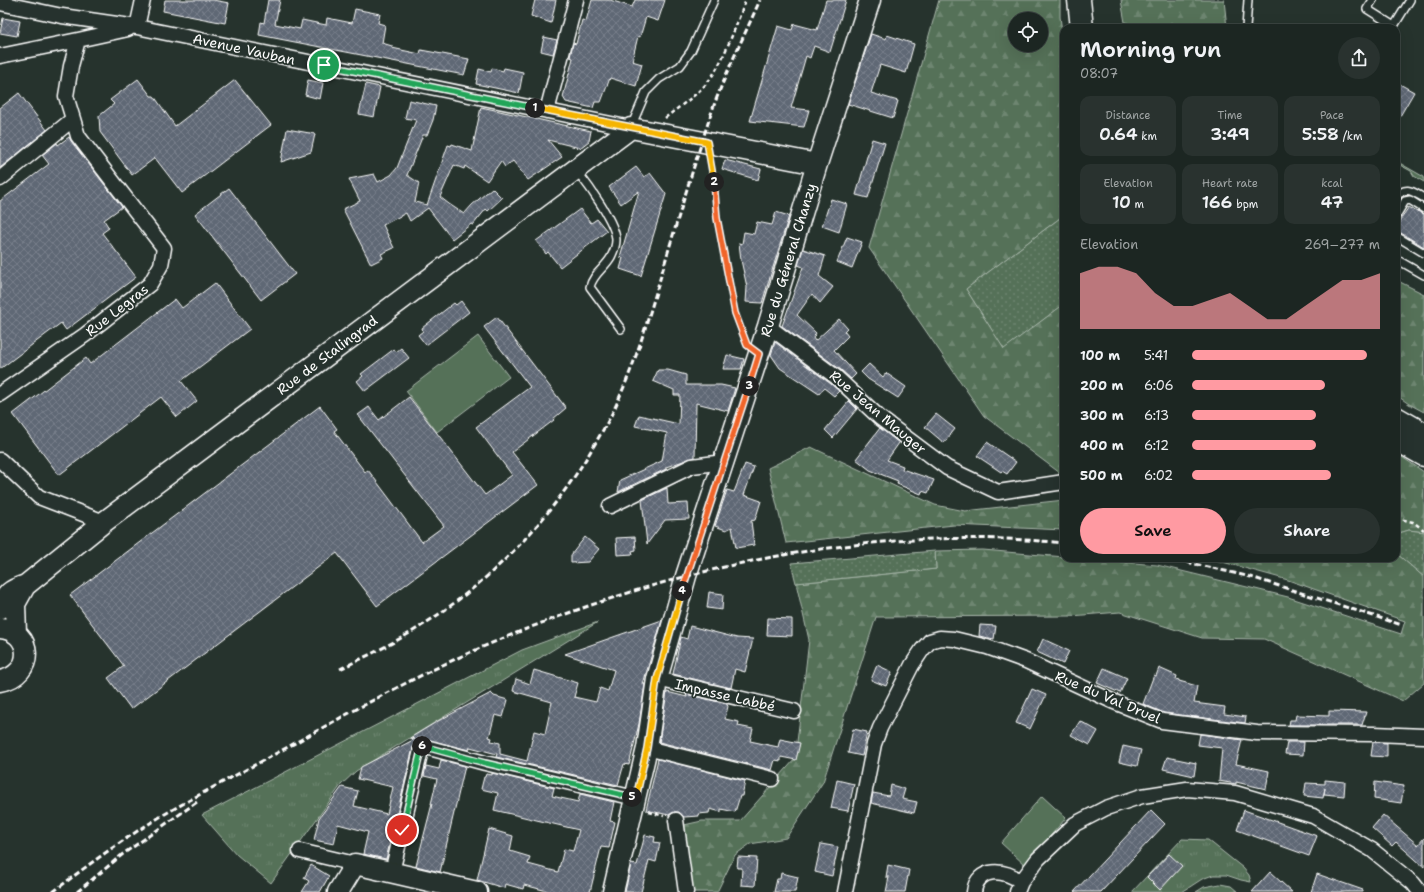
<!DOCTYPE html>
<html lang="en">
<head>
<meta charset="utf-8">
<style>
	:root { --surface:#1c2622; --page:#29322f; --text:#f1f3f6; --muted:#a0a5a5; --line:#3a4340; --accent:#ff9aa2 }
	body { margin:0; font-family:"Shantell Sans",sans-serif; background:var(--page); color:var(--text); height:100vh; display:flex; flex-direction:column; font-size:15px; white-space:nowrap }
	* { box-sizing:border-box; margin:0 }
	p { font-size:13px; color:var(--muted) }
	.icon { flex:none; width:22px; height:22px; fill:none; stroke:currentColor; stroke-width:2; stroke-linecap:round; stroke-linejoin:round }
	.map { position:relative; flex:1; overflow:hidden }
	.drawer { position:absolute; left:1060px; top:24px; width:340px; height:538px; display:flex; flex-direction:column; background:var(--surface); border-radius:12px; box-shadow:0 4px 16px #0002,0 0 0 1px var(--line) }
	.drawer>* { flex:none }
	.fabs { position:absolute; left:1008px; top:12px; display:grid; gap:8px }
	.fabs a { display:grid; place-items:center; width:40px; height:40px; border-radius:50%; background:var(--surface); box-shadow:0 4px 16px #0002,0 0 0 1px var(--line); font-size:20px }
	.pin { position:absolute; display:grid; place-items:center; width:34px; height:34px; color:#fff; margin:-17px; border:2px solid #fff; border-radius:50%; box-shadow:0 1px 4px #0007 }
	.km { position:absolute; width:20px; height:20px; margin:-10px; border-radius:50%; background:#222; color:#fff; font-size:11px; line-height:20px; text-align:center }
	.round { display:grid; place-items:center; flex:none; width:42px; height:42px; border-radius:21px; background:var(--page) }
	.head { display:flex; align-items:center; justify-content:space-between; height:68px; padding:0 20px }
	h1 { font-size:22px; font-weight:600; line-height:30px }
	.figures { display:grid; grid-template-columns:repeat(3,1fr); gap:6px; height:68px; padding:4px 20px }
	.figures div { display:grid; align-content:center; border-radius:10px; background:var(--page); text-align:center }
	.figures b { font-size:17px; font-weight:600 }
	.figures small { font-size:11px; font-weight:400 }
	.figures p { font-size:11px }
	.chart { height:112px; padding:8px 20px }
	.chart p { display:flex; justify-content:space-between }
	.chart svg { width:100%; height:72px; margin-top:4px; fill:var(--accent); opacity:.7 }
	.cta { display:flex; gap:8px; margin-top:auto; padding:8px 20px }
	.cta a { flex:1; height:46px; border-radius:24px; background:var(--accent); color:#111; font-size:16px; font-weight:600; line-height:46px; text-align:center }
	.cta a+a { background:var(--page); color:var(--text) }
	ul { padding:0 20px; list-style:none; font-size:13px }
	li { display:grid; grid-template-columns:64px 48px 1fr; align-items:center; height:30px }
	li i { height:10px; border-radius:5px; background:var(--accent) }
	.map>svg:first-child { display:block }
</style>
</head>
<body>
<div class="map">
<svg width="1424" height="892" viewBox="0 0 1424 892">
	<defs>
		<pattern id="grass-tufts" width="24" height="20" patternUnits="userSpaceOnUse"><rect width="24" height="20" fill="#557158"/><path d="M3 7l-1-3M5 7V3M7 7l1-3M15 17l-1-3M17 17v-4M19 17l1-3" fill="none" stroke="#6e8671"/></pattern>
		<pattern id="forest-firs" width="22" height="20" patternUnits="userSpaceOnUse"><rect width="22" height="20" fill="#557158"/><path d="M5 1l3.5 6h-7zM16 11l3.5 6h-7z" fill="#6e8671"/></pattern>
		<pattern id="garden-dots" width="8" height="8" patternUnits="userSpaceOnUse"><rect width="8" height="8" fill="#557158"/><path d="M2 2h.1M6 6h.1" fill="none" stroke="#6e8671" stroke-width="1.8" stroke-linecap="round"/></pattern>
		<pattern id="building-cross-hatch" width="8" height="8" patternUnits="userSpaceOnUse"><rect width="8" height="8" fill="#5f6775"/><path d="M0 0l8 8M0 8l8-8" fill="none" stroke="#777e8a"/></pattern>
	</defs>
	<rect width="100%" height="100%" fill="#26332d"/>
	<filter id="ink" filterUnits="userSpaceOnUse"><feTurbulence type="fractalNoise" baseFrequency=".025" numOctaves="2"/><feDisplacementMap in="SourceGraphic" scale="8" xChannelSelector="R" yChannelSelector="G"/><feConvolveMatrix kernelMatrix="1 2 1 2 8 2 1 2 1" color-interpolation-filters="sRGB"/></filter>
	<g filter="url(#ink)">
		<path fill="url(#grass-tufts)" stroke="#aab8ac" d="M1396,161l28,16v5l-10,-6 -3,-5 -13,-7 -2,3z
			M598,622l-242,149 -15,14 -70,98 -34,-28 -35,-40 320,-165z
			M1182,839l26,1 35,28 6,7 2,7 -10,-2 -15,-5h-13l-11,4 -20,13h-50z
			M1220,884l11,2 7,6h-42l8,-5z"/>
		<path fill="url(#forest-firs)" stroke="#aab8ac" fill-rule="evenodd" d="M939,0h121v17l4,28v170l-98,74 38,59 60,-44v172l-80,-60 -115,-168zM1015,19h26v26h-26z
			M1121,0h103l3,28h-101z
			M1396,280l28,14v118l-15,-8 -13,-9z
			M811,447l124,58 30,6 99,-11v30l-110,-5 -168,18 -18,-75z
			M1396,453l28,19v60l-15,-2 -13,4z
			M983,550l174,15 131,32 113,37 4,-13 -117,-41 -80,-22h188v-5l28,24v106l-21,18 -139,-62 -62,-1 -82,-26 -49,4 -195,1 -53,165 -37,56 -36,6 -15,11 -18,37h-34l-5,-5 -3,-60 27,-6h38l55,-62 14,-119 -13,-57 140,-14 -1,-18z"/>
		<path fill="url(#garden-dots)" stroke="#aab8ac" d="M1064,215v89l-60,45 -38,-60z
			M1409,530l15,2v45l-28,-24v-19z
			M935,551l1,18 -140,14 -5,-20z"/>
		<path fill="#557158" stroke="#aab8ac" d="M478,336l31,41 -72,55 -31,-41z
			M1042,796l24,22 -41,47 -24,-22z"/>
		<path fill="url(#building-cross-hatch)" stroke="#fff" d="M165,0h48l16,3 -4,20 -62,-12z
			M268,0h12l-5,24 25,5 2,-9 24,5 1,-7 25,5 3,-14 25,5 -2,9 7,2 -3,18 10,3v2l28,6 1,-4 48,9 -5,16 -205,-40 2,-13 3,1z
			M535,0h21l-5,23 -20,-7z
			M592,0h18l22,7 3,-7h30l-7,21 -12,-4 -6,20 -2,-1 -6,25 10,3 -6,22 -26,-8 -9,24h-6l-2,6 -27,-6 -3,-5 10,-39 -3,-1 3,-14 3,1 6,-24 4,1z
			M826,0h20l-16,52 -16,-6 -4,12 -4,-2 -15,52 18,2 -5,17 -54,-6 28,-95 14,4 2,-6 23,6z
			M3,18l17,3 -3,15 -17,-3z
			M871,34l15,5 1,-4 27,9 -8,29 -26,-8 -9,28 27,8 -5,17 -45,-14z
			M544,37l13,3 -4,14 -12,-3z
			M492,68l11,3 1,-3 19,4 -4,21 -43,-9 3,-15 12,3z
			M138,79l13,17h3l21,30 60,-46 36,45 -89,68 -27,-35 -23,17 -32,-43 -1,-16 15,-12 -4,-4z
			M308,80l15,3 -3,16 -15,-4z
			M1396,82l18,10 -18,31z
			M366,84l14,3 -6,30 -15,-3z
			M19,93l28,37 -47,38v-60z
			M409,100l27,6 -3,14 -6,15h-4l-16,40 12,8 -4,19 12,3 21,-60 3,1 1,-2 20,7 9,-44 110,24 -2,10 -9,7 -32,-8 14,17 -34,23 -15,-19 -8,6 -4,-6 -14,20 -22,-15 -1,3 -10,-4 -14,32 9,7 15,10 8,-9 20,-17 10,10 -14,13 -2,-2 -13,16 -2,-1 -19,15 -24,-31 -18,13 -4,-8 -23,12 11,23 -13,6 2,4 -12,6 -28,-55 17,-8 -11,-22 25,-5 4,8 13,-7 6,-7 19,-48 -11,-2z
			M287,129l28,5 -4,18 -30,10z
			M69,137l2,4 51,66 -18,13 5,8 -7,5 34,44 -70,53 -5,-7 -61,46v-168l49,-37 -7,-9 15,-12 1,2z
			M872,139l13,4 -17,55 -12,-3z
			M725,160l36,9 -3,11 -36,-11z
			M636,167l8,10 6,-4 16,21 -25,82 -21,-7 3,-11 -3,-1 19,-66 -18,13 -12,-17z
			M229,188l66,86 -34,26 -66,-86z
			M831,199l16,5 -8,28 -17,-6z
			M1409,207l8,5v-1l7,3v33l-28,-17 5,-10v-2z
			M580,209l11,14 6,-4 10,12 -47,36 -12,-15 -2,2 -10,-13z
			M776,212l13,4 -27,87 -16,-1 1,-15 -6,-27 -2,-17 3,1 2,-12 10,2 3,-12 15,3z
			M847,237l15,5 -10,26 -15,-6z
			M803,249l22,7 -6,20 14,11 -13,16 -8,-9 -15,21 19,18 -3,5 2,3 24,-22 8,9 -3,3 4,5 -14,14 22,24 -5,5 -10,-9 -59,-44 21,-59 -5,-2z
			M215,283l35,46 -69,52 16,20 -20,16 -16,-20 -102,78 -46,-61 73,-56 4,6 85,-65 7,9z
			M461,301l8,11 -43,33 -8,-10 5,-4 -1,-3 32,-25 2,2z
			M497,317l69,91 -13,11 1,1 -42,32 26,33 -161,121 -40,-53 -206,156 -23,-31 16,-12 -54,-71 250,-189 17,23 -3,2 31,41 3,-2 54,72 22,-16 -86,-111 11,-8 10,13 30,-23 76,98 27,-20 -36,-48 54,-40 -46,-60z
			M775,342l56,42 8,7 -5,5 -10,-8 -5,6 -39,-26 -9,-13z
			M401,348l8,10 -44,33 -8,-10 6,-5 -2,-2 33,-25 2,3z
			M727,355l17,4 -3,10h-18z
			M869,364l14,13 3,-4 20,14 -8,11 -30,-19 -7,-7z
			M658,370h10l18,5v10h35l14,3 -7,23 -32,-8 -1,54 -29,10v2l-48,23 2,-12 42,-19 5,-28 -32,-7 4,-11 40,9 1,-29h-6v-5l-21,-9z
			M849,401l8,8 -24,29 -8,-8z
			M936,414l19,15 -11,14 -19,-16z
			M880,428l19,15 -12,17 16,6 -1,3 32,11 -6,13 -6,-2 -1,3 -24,-10 1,-3 -28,-11 -14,-11z
			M987,442l29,20 -9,12 -5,-3 -1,1 -24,-16z
			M745,464l9,3 -10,28 17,6 -6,19 -4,1 3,24 -18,3 -4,-21 -6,3 -11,-4 12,-36 7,2z
			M667,488l1,16 20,-1 1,16 -24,1 -18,24 -5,-44z
			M585,537l14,12 -11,13 -17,1v-8z
			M635,537l1,13 -4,1 1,3 -16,1 -1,-17z
			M709,592l14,2 -1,16 -15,-2z
			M768,618l24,1v17l-25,-1z
			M662,620l-19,64h2l-6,40 -10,41 -5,-1 -6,21 -122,-28 1,-3 -27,-7 -1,3 -49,-12 -4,2 -2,4 -28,115 -23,-5 5,-22 -30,-8 -4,20 -20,-4 5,-22 23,-31 16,4 -4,15 33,8 6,-27 -35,-8 3,-12 54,-28 -5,-1 28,-17 53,-28 3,3 14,4 -5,17 -8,-2 -6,22 3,1 -1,3 9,2v11l27,7 7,-30 11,3 7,-32 -39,-11 3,-12 14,5 4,-14 44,13 -4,14 22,5 4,-14 8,3 6,-21 -49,-16z
			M980,625l16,1 -2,13 -15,-3z
			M690,626l47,12 16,1 -8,33 -10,-3 -4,19 -58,-14 8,-37 6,2z
			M1043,639l26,12 -6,13 -26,-12z
			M877,665l15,7 -6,14 -15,-6z
			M1104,668l23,10 -7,15 -23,-10z
			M1159,668l18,8 -1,3 3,1v1l18,5 -3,17 31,4 -1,7 22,3 -1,6 -81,-10 -21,-9 11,-29 2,1z
			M1032,689l14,6 -16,34 -14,-6z
			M667,692l20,5 -1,-3 41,10v1l1,1 -3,13 14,3 -1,4 15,3 -3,12 28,6 2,-8 20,4 -4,17 -15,-3v4l-6,-1 -3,10 -113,-28z
			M1329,711l37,1 -4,13h-73l1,-5h5l1,-5 33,1z
			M1080,721l18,10 -8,14 -19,-10z
			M853,729l14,3 -5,24 -14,-3z
			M1200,734l42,6 -6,24 33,7 -3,18 -30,-7v2l-17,-3 3,-33 -24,-3z
			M1287,742h17l-1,13 -18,-1z
			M1373,742l14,1v14l-16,-1z
			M1123,746l18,4 -4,16 -18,-4z
			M1167,757l29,6 -2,13 -31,-7z
			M658,759l87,22 -3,15h-2l-5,16 -14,-3v3l-11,-3 -1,4 -11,1 1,2 -15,1 -5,-5h-5l-5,3 -23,-5z
			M441,760l24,6 -25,106 -24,-6 16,-62h-1l6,-25 -13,-3 2,-10 13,3z
			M492,773l62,15 -2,8 26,6 2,-8 34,8 -4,19 5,1 -6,26 -8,-1 -11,45h-39l-27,-7 -1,4 -18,-5 -1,4 -27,-8 12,-51 24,7 -3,15 20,6 -2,7 30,8 6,-23 9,2 6,-21 -85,-20 4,-17 -17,-4 3,-12h1l1,-3 6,1z
			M837,780l17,4 -6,27 -17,-3z
			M1325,780l20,2 -1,14 -20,-2 1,-6 -2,10 -19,-2 2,-13 19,1z
			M1375,782l29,4 -3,17 -27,-4z
			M891,785l14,4 -3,10 15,3 -3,11 -43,-10 2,-10 16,3z
			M1151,810l14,14 -64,68h-27z
			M1244,810l73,26 -8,20 -72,-26z
			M1383,815l35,30 6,-7v29l-28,-25 -4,4 -20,-18z
			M645,835l10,2 -1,5 6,1 -4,19 -7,-2 -8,32h-16l6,-28 6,1z
			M821,844l17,3 -6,29 -17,-4z
			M1169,854l13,12 -22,24 -13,-13z
			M738,857l19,1 -2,28 -14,-1 1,-17h-5z
			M311,865l18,11 -9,16h-18l7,-11 -5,-3z
			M888,865l21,5 -4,22h-19l3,-15h-3z
			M1270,872l22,20h-40z
			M781,873l17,4 -3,15h-21l3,-13h3z
			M1317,874l46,16v2h-52z"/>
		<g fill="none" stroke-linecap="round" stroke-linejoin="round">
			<g stroke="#fff" stroke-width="10">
				<path id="lane" d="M1373,0l-6,9 27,17 16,-26
					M1246,28l2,-28
					M631,127l15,-35 13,-13 21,-13 11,-15 23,-51
					M577,171c11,14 39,52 39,69 0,5 -3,13 -5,17 -7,12 -18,17 -21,30l31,42
					M1396,197c10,-12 17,-5 28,1
					M1396,216l9,-15 5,-1 14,9
					M1396,236l28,17
					M1396,259l28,16"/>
			</g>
			<g stroke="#fff" stroke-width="17">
				<path id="street" d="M0,3l62,13 75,11 494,101
					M137,27l6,-27
					M0,56l78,-16 50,-11
					M547,111l29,-111
					M0,179l73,-60 -7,-23 5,-30 7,-26
					M768,326l68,51 44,41 67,50 51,24 66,-10
					M0,394l85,-59 65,-51 11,-19 3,-17 -86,-112 -5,-17
					M0,460l39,37 65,25
					M610,506l82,-40 32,-4
					M657,679l137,32
					M647,748l125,31
					M676,820l10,72
					M300,851l55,13
					M392,872l30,-126 63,17 150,35
					M845,892l29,-148 6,-16 32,-63 10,-15 8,-9 10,-3 14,1 33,8 39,14 86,40 50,20 95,12 117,1 50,2
					M974,892c3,-26 32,-23 47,-10
					M1017,892l4,-10 17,-23 37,-35 31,-16 36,-12 45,-7 48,4 78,23 59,34 41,33 7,9"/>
			</g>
			<g stroke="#fff" stroke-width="23">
				<path id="secondary" d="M0,608c7,-15 10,-18 26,-23l78,-63 527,-394 186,36
					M0,628c33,2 36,47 0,53
					M16,634l-1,-30 10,-18
					M338,892l17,-28 122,28
					M613,892l34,-144 10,-69 29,-103 82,-250 49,-162 53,-164"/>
			</g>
			<g stroke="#fff" stroke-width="25">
				<path id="primary" d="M1079,0l3,28
					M1396,418l28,16
					M1396,439l28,16"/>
			</g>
			<path stroke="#fff" stroke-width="2.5" stroke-dasharray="4 3" stroke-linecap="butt" d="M665,118c14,-11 29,-21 41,-34 17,-19 30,-60 40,-84
				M710,160l4,21 3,37 18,95 10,28
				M1396,518l17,4 11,8
				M649,812l15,4"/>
			<use href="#lane" stroke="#26332d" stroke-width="7"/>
			<use href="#street" stroke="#26332d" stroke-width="14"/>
			<use href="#secondary" stroke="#26332d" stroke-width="20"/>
			<use href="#primary" stroke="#26332d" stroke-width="22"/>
			<path stroke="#fff" stroke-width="3" stroke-dasharray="6 3" stroke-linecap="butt" d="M1169,558l82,19 151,48
				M340,669c25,-12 50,-24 73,-38 72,-44 132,-105 176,-177 11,-19 23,-38 31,-58 17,-38 28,-77 40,-117 16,-54 32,-108 50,-162 13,-40 33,-78 50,-117
				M53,892c36,-28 73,-55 112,-78 40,-23 81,-44 121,-66 61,-34 122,-68 185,-96 187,-82 388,-129 593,-109
				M77,892l46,-38 74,-52"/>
		</g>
	</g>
	<g fill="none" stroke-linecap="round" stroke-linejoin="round" filter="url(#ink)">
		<g stroke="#fff" stroke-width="8">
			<path id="split-1" d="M324,65l211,43"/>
		</g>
		<g stroke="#fff" stroke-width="8">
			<path id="split-2" d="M535,108l172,34 7,40"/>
		</g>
		<g stroke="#fff" stroke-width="8">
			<path id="split-3" d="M714,182l3,36 18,95 12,32 12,9 -10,32"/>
		</g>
		<g stroke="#fff" stroke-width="8">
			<path id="split-4" d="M682,591l67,-205"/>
		</g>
		<g stroke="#fff" stroke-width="8">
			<path id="split-5" d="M632,797l4,1 11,-50 10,-69 25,-88"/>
		</g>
		<g stroke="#fff" stroke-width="8">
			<path id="split-6" d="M422,746l63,17 147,34"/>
		</g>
		<g stroke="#fff" stroke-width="8">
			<path id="split-7" d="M402,830l20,-84"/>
		</g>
		<use href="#split-1" stroke="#22a559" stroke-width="5"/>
		<use href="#split-2" stroke="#f5b400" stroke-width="5"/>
		<use href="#split-3" stroke="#f0652b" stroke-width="5"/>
		<use href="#split-4" stroke="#f0652b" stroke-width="5"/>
		<use href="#split-5" stroke="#f5b400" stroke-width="5"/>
		<use href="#split-6" stroke="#22a559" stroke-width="5"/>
		<use href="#split-7" stroke="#22a559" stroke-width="5"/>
	</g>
	<g text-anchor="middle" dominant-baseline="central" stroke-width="3.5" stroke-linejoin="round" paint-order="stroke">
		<g font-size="14" fill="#fff" stroke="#26332d">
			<text transform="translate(244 49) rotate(12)">Avenue Vauban</text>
			<text transform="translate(788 260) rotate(-73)">Rue du Géneral Chanzy</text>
			<text transform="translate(117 310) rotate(-38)">Rue Legras</text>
			<text transform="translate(327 355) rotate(-37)">Rue de Stalingrad</text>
			<text transform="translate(878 412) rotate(40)">Rue Jean Mauger</text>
			<text transform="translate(725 695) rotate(13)">Impasse Labbé</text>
			<text transform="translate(1108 697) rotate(23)">Rue du Val Druel</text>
		</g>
	</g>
</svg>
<div class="fabs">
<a><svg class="icon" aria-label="locate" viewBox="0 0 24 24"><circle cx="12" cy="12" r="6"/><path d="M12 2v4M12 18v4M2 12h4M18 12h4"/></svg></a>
</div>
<div class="pin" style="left:324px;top:65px;background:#1e9e55"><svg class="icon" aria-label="arrive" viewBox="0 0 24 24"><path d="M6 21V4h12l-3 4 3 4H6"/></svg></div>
<div class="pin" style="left:402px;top:830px;background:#d93025"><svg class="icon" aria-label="check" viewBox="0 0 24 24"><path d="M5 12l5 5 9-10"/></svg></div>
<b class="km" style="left:535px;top:108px">1</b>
<b class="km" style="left:714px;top:182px">2</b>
<b class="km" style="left:749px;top:386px">3</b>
<b class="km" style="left:682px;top:591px">4</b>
<b class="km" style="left:632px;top:797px">5</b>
<b class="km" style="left:422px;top:746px">6</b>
<section class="drawer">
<div class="head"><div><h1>Morning run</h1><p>08:07</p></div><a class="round"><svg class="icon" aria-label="share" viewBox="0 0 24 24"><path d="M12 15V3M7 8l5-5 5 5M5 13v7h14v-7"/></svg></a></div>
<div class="figures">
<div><p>Distance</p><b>0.64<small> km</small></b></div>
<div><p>Time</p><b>3:49</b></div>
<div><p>Pace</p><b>5:58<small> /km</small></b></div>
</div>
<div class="figures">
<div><p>Elevation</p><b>10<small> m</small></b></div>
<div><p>Heart rate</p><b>166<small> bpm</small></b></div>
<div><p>kcal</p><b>47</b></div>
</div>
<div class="chart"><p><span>Elevation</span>269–277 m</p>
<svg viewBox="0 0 160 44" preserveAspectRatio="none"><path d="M0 44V10L10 6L20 6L30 10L40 22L50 30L60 30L70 26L80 22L90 30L100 38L110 38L120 30L130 22L140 14L150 14L160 10V44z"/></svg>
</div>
<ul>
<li><b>100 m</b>5:41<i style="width:93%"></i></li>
<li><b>200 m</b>6:06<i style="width:71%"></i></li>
<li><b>300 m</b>6:13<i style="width:66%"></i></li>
<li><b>400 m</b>6:12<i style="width:66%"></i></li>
<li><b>500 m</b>6:02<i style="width:74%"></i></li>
</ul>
<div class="cta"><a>Save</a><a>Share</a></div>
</section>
</div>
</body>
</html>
